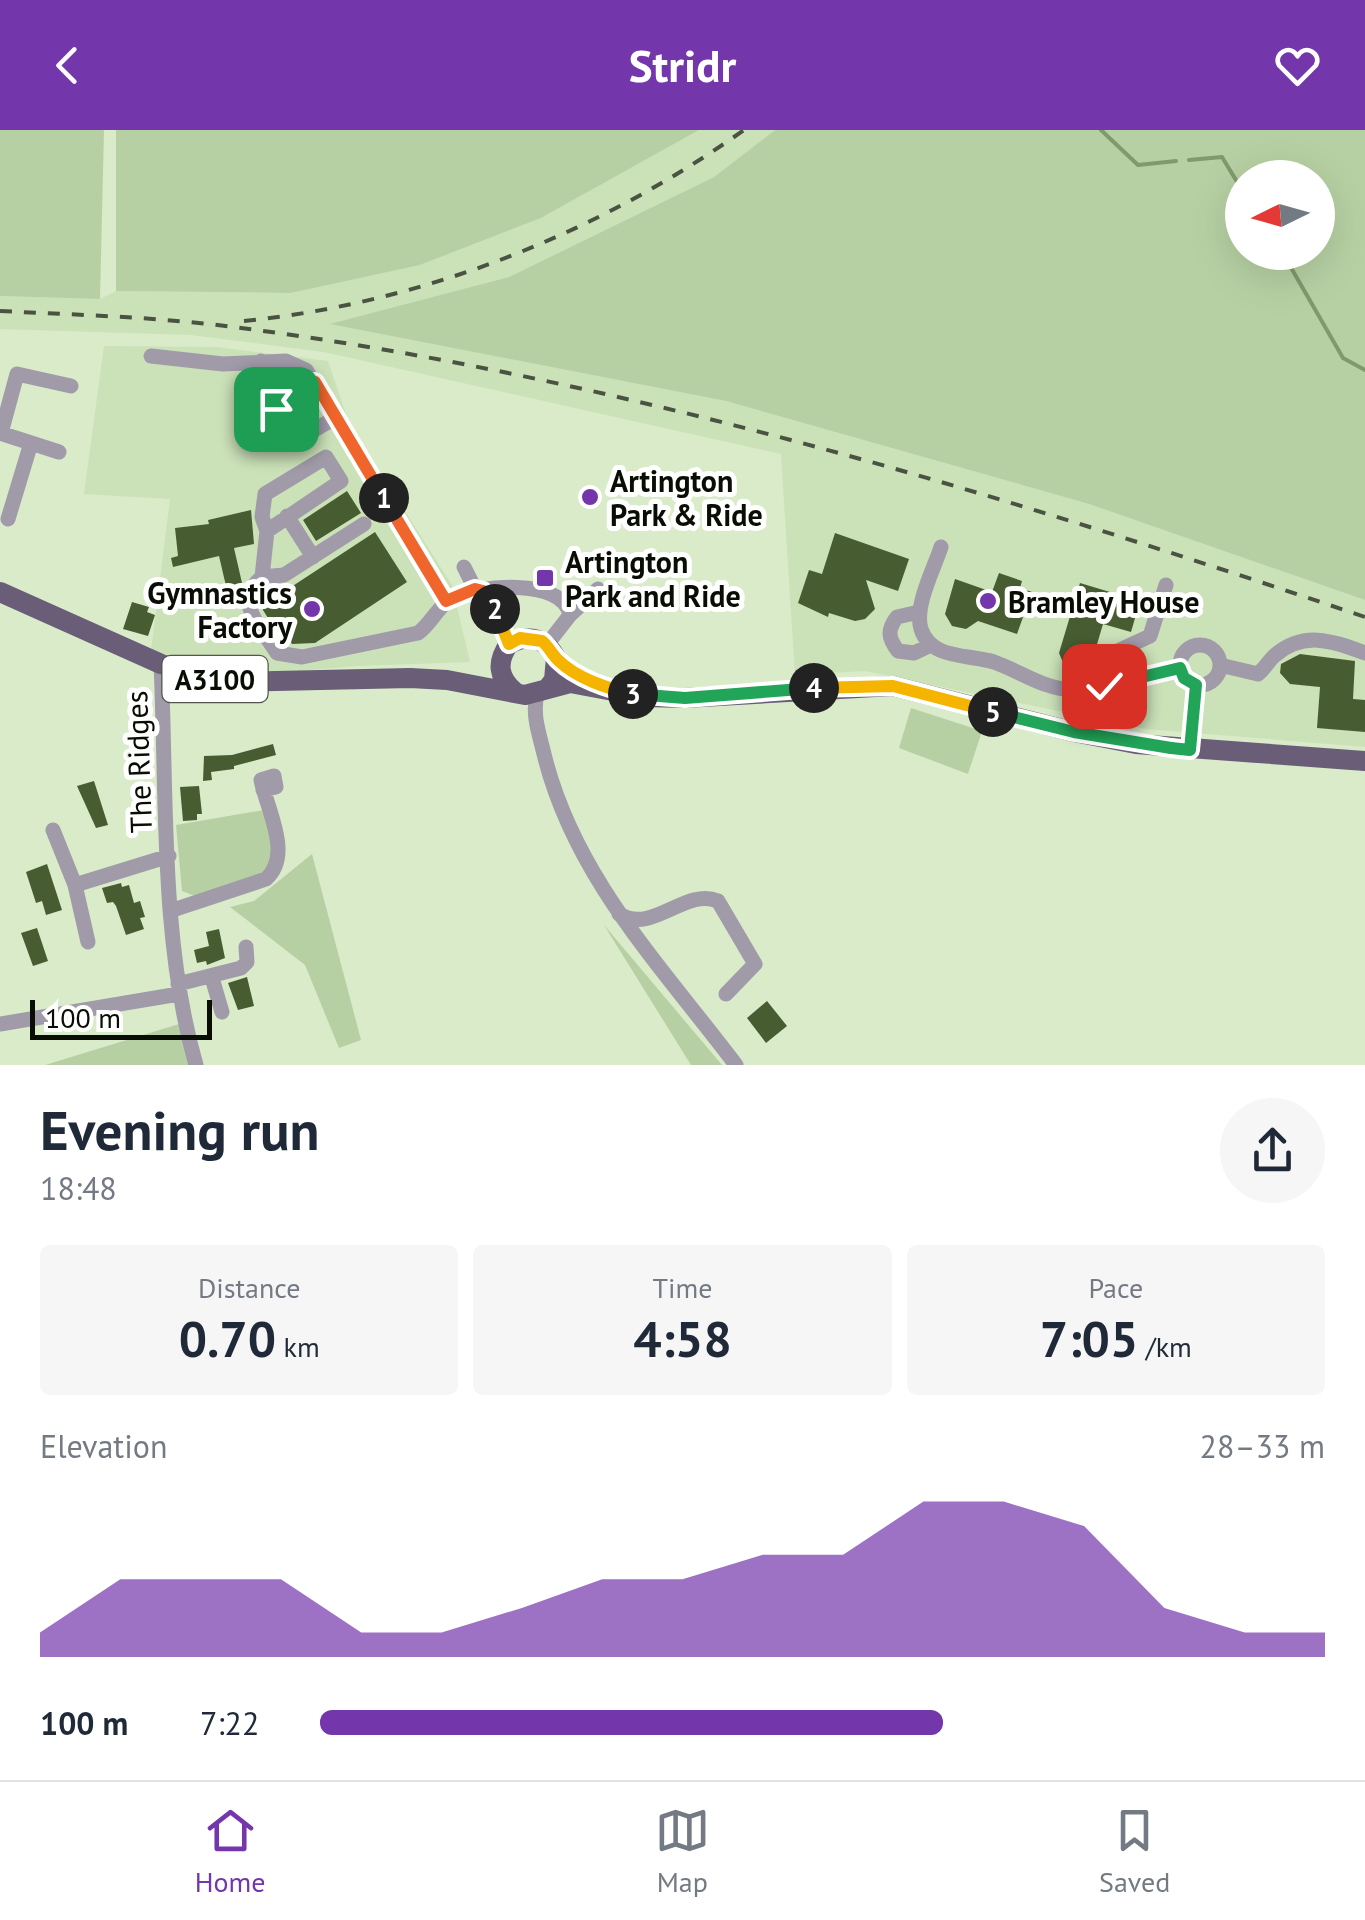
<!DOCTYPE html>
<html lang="en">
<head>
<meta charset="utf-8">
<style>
	:root { --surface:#fff; --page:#f6f6f7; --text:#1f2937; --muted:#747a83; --line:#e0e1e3; --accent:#7436ab }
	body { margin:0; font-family:"PT Sans",sans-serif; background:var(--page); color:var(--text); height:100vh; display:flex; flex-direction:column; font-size:38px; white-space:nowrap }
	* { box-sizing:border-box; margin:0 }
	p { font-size:32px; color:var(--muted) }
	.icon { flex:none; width:55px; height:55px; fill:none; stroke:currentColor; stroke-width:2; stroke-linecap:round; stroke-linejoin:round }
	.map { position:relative; height:935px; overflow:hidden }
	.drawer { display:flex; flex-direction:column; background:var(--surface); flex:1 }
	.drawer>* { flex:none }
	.needle { width:65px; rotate:265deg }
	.buttons { position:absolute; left:1225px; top:30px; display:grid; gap:20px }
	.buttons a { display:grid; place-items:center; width:110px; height:110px; border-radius:50%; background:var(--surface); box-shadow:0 10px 40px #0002; font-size:50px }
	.scale { position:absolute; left:30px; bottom:25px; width:182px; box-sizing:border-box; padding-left:10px; border:5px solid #090e04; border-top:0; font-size:28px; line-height:35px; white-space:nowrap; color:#090e04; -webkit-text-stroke:8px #fff; paint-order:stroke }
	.pin { position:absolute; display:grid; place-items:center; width:85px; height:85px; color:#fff; margin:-42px; border-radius:20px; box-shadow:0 5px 15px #0006 }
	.km { position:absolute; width:50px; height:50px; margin:-25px; border-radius:50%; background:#222; color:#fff; font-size:28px; line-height:50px; text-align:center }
	.round { display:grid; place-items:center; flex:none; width:105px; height:105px; border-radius:52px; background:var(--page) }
	.head { display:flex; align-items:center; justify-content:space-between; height:170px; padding:0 40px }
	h1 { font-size:55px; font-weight:800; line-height:75px }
	.stats { display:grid; grid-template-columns:repeat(3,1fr); gap:15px; height:170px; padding:10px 40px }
	.stats div { display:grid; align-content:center; border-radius:10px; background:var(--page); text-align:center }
	.stats b { font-size:50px; font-weight:800 }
	.stats small { font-size:28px; font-weight:400 }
	.stats p { font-size:28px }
	.chart { height:280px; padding:20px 40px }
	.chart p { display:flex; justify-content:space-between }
	.chart svg { width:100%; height:180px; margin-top:10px; fill:var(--accent); opacity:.7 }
	ul { padding:0 40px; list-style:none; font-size:32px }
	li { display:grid; grid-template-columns:160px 120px 1fr; align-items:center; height:75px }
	li i { height:25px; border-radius:12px; background:var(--accent) }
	header { display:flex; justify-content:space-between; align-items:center; height:130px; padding:0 40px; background:var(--accent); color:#fff; font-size:45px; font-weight:800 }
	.menu { display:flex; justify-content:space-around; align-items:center; height:140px; border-top:2px solid var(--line); background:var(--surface); font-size:28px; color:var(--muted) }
	.menu a { display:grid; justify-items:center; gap:5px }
	.menu .selected { color:var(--accent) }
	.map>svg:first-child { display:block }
</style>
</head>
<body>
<header><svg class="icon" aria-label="back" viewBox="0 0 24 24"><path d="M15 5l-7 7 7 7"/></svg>Stridr<svg class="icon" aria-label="heart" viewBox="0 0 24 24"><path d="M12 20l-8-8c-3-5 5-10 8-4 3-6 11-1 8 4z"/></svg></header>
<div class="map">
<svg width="1365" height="935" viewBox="0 0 1365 935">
	<rect width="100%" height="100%" fill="#d9ebc9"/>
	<path fill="#cbe1b8" d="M699,0h76l-61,47 -205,100 -176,47 393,77 363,103 276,96v147l-219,-18 -281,-58 -70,4 -14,-221 -457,-102 -133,-17 -191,-6v-33l100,3 16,-8 175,2 129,-28 121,-47z
		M104,216l113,1 111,14 21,62 103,162 18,77 -112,4 -96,8 -74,-8 -37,-15 19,-152 -86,-5z"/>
	<path fill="#b7d0a3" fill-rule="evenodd" d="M0,0h104l-4,169 -100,-3z
		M116,0h583l-158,88 -121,47 -129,28 -175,-2z
		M775,0h590v470l-276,-96 -363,-103 -396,-77 179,-47 205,-100zM1242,48h76v74h-76z
		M911,578l71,23 -14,43 -69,-26z
		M264,680l11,49 -4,12 -76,25 -13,-5 -6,-66z
		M312,724l49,186 -22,8 -34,-83 -75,-58 24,-6z
		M604,795l118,140h-31z
		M179,894l12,41h-146z"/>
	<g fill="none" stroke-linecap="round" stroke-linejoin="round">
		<path stroke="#819a6b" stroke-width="4" d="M1101,0l37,35 38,-4
			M1189,30l33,-3 20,33
			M1282,122l61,106 22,12"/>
	</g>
	<path fill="#475d31" d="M347,361l14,22 -45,28 -13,-21z
		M251,380l3,34 -20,4 8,35 -16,3 -7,-30 -46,11 -2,-9 7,-2 -3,-28 34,-4 -1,-4z
		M375,402l32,50 -92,61 -23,1 -4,-7 -6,4 -19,-31v-12l16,-11 3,6z
		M835,403l74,26 -11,32 -32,-11 9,29 -10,10 -10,2 -26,-8 -1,4 -30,-14 11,-33 13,4z
		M999,443l23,8 -2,7 12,4 -15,42 -39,-13 -12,8 -14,-3 -7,-12 10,-35 37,13z
		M1080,453l40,12 2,-7 10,3 -2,7 10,3 -9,31 -28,-8 -13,44 -12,6 -12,-4 -7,-17z
		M132,472l17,5 -2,5 8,3 -7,21 -25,-7z
		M1300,524l55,7 -2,38 12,1v32l-48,-4 3,-41 -30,-3 -10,-11 1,-9z
		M273,614l3,11 -42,11v3l-23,3 1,8 -9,1 1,-25 28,-1z
		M94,651l14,44 -12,3 -19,-42z
		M199,656l3,28h-5v6l-14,1 -3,-34z
		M47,734l15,46 -16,5 -4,-14 -6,2 -10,-31z
		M121,753l1,4 7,-2 5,18 6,-2 5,16 -5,1 4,11 -18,6 -10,-29 -3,-4 -6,1 -5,-15z
		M37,798l11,33 -15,5 -12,-33z
		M219,799l6,29 -18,7 -1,-4 -9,2 -3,-13 15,-4 -3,-14z
		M247,847l7,29 -16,4 -10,-27z
		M767,871l20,25 -21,17 -19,-25z"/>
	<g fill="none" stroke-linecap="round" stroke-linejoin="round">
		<path stroke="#a09aa9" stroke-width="15" d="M151,226l72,8 63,-3 20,9 140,231
			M261,231l1,43 14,5 39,-27
			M0,303l59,19
			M1,303l16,-59 54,12
			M293,312l44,-25
			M287,386l26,41
			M8,389l23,-76
			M267,401l-5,-14 3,-23 61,-37 15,24 -74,50 -5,46c-30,25 -1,50 15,76l25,4 116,-24c13,-9 20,-27 33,-34 25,-14 112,-22 119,16l-21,27 2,6
			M941,417c-7,22 -27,59 -20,82 10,31 48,25 73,33 28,10 49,27 80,28 34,1 73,-15 106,-23
			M464,437l11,22
			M262,447l22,-2 80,-51
			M483,461l19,31 7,22
			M919,482l-22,5c-10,13 -9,21 1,34l16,2 17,-8
			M570,485l28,-26
			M1180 535a20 20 0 1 1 40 0a20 20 0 1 1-40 0Z
			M161,534c6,131 -1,276 35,401
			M1220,535l38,9c7,-6 10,-12 16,-18 30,-26 58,-15 91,-3
			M1104,555l7,-31 39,-18 16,-51
			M537,564c-5,21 2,39 7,60 30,123 118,213 192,311
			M1189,620l7,-65
			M53,700l22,55
			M173,780l93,-31c27,-24 1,-69 -5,-99l13,-4 2,11 -13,3
			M619,784c34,21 66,-27 99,-13l37,63 -29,30
			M88,812l-13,-57 94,-29
			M212,848l10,34
			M178,854l63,-16 6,-6 -1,-15
			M0,894l179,-30"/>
		<path stroke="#695d77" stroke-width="20" d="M0,462l161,72 46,14 30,4 173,-4 37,2 78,15 45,-12 75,14 40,1 208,-12 181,46 62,12 229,17
			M515,562c-17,-14 -19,-30 -6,-48 20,-10 36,-7 47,14l-2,22 -7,9"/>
		<path stroke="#4a5342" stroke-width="4" stroke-dasharray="12 12" stroke-linecap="butt" d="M0,181c80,4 161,6 241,17 379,49 763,167 1124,289
			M244,191c179,-18 353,-87 500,-191"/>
	</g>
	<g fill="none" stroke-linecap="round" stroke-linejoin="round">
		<g stroke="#fff" stroke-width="20">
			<path id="split-1" d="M276,279l39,-27 69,116"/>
		</g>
		<g stroke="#fff" stroke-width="20">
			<path id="split-2" d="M384,368l62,103 29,-12 8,2 12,18"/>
		</g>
		<g stroke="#fff" stroke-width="20">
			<path id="split-3" d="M495,479l14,35 11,-6 22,3c7,6 10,13 16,19 18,18 50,29 75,34"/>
		</g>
		<g stroke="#fff" stroke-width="20">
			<path id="split-4" d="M633,564l52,4 129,-10"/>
		</g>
		<g stroke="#fff" stroke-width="20">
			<path id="split-5" d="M814,558l79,-2 100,26"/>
		</g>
		<g stroke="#fff" stroke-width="20">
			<path id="split-6" d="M993,582l81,20 97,16"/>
		</g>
		<g stroke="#fff" stroke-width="20">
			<path id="split-7" d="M1104,556l76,-18 4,10 12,7 -6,65 -19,-2"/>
		</g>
		<use href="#split-1" stroke="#f0652b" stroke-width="12"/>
		<use href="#split-2" stroke="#f0652b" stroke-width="12"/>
		<use href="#split-3" stroke="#f5b400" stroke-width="12"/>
		<use href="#split-4" stroke="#22a559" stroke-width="12"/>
		<use href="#split-5" stroke="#f5b400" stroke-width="12"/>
		<use href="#split-6" stroke="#22a559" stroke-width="12"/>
		<use href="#split-7" stroke="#22a559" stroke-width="12"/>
	</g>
	<g fill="#7436ab" stroke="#fff" stroke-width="4">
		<circle cx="590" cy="367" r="10"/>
		<rect x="535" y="438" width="20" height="20" rx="5"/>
		<circle cx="988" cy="471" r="10"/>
		<circle cx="312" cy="479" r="10"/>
	</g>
	<g text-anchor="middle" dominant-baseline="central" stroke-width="10" stroke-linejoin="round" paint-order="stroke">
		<rect fill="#fff" stroke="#53564f" stroke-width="2.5" x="162.5" y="526" width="105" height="46" rx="8"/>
		<g font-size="28" font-weight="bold" fill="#090e04">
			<text x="215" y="549">A3100</text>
		</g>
		<g font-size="30" font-weight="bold" fill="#090e04" stroke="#fff" text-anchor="start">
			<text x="610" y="350">Artington<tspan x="610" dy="34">Park &amp; Ride</tspan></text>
			<text x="565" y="431">Artington<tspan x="565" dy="34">Park and Ride</tspan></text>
			<text x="292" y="462" text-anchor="end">Gymnastics<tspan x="292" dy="34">Factory</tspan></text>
			<text x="1008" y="471">Bramley House</text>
		</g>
		<g font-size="30" fill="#090e04" stroke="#fff">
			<text transform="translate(138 632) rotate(-92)">The Ridges</text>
		</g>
	</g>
</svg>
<div class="buttons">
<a><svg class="needle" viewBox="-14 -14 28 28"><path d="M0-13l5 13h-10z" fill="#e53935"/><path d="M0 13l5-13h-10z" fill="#747a83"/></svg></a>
</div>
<div class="scale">100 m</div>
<div class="pin" style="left:276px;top:279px;background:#1e9e55"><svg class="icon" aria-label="arrive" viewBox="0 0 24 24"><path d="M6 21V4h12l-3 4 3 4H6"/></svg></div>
<div class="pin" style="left:1104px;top:556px;background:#d93025"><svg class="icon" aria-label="check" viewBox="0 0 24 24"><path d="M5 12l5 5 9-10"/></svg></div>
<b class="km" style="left:384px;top:368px">1</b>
<b class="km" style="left:495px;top:479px">2</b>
<b class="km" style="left:633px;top:564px">3</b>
<b class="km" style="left:814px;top:558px">4</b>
<b class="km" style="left:993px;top:582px">5</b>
</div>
<section class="drawer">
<div class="head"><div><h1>Evening run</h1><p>18:48</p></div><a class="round"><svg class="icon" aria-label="share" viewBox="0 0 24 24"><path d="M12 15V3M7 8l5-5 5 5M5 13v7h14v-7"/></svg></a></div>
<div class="stats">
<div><p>Distance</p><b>0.70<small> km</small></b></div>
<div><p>Time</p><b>4:58</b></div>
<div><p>Pace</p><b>7:05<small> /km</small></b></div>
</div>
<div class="chart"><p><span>Elevation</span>28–33 m</p>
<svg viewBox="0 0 160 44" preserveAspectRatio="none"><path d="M0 44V38L10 25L20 25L30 25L40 38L50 38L60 32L70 25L80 25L90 19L100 19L110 6L120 6L130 12L140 32L150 38L160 38V44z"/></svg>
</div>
<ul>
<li><b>100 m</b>7:22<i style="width:62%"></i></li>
</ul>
</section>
<nav class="menu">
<a class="selected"><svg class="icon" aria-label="home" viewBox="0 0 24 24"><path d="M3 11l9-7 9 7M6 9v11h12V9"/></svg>Home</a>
<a><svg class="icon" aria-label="map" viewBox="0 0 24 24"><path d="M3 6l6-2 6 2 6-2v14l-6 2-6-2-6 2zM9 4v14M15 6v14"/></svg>Map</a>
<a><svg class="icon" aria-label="saved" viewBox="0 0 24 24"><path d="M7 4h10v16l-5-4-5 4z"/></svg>Saved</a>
</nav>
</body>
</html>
